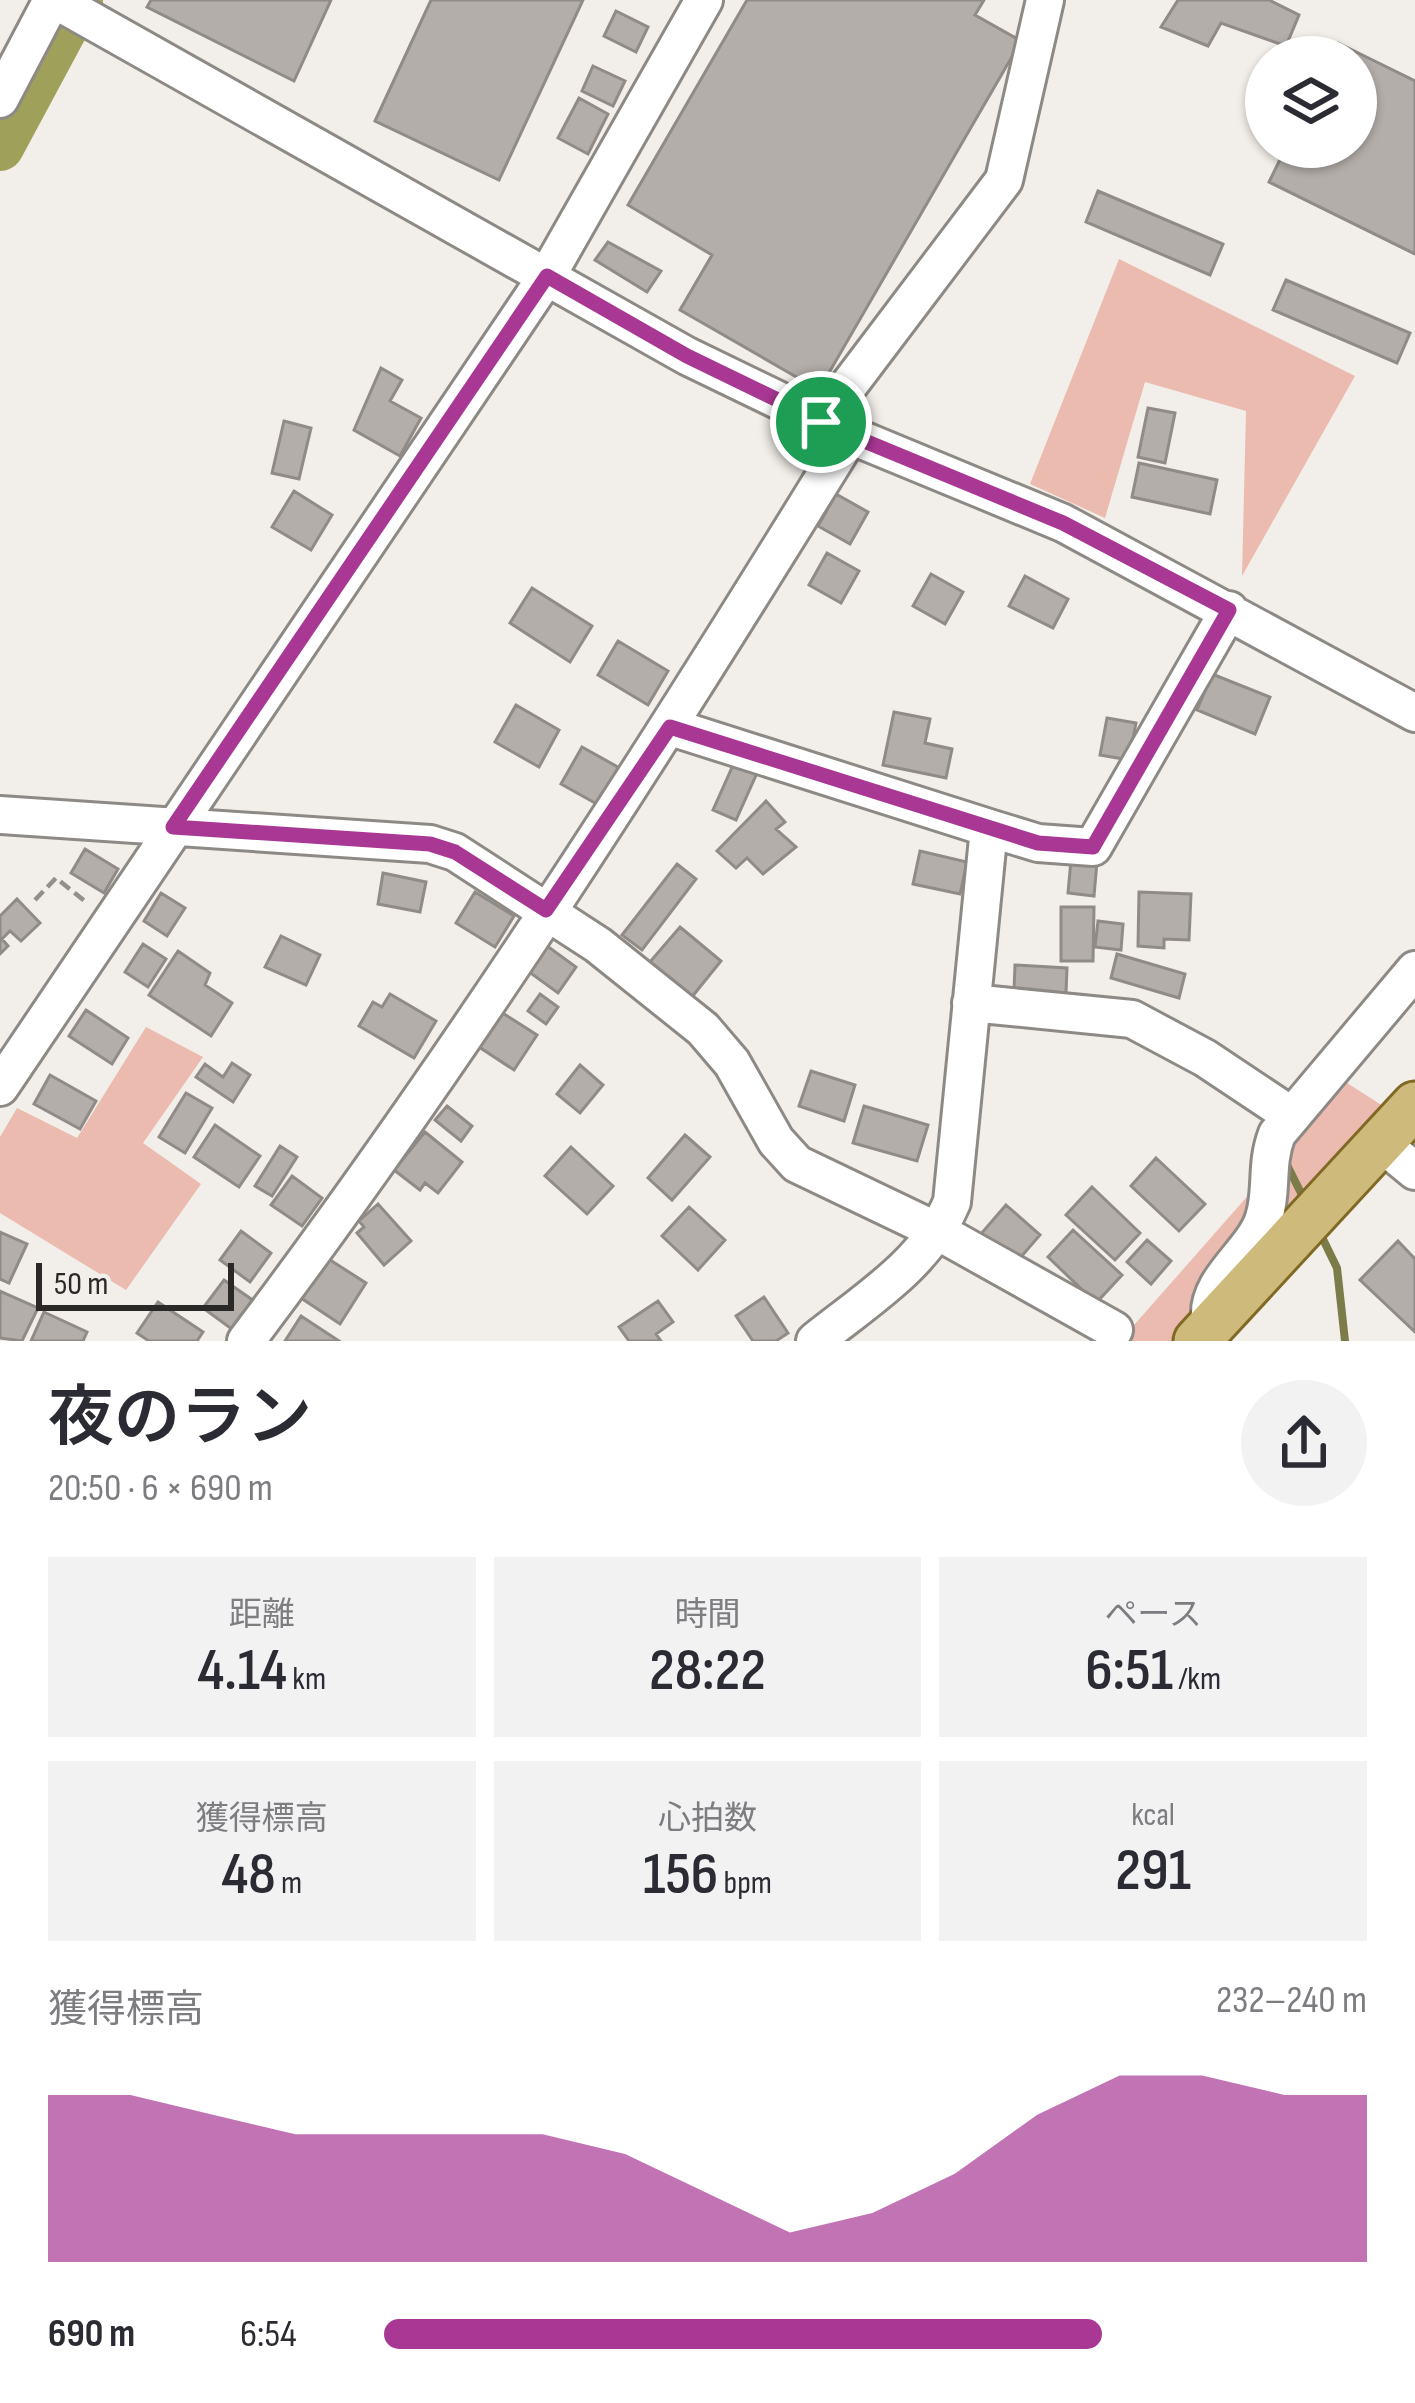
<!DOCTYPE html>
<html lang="ja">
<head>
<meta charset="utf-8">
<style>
	:root { --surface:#fff; --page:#f2f2f3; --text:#2b2b33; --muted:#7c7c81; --accent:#a93894 }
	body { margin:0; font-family:"Sofia Sans Condensed","Noto Sans JP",sans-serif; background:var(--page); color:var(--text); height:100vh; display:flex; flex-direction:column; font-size:45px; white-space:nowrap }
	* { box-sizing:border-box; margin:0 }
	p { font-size:39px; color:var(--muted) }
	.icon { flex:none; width:66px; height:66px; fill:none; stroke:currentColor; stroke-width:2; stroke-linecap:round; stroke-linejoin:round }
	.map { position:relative; height:1341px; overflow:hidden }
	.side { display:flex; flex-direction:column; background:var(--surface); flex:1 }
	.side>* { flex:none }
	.buttons { position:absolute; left:1245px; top:36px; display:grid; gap:24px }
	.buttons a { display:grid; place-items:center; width:132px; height:132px; border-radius:50%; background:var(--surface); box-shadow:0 3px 9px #0004; font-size:60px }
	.scale { position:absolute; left:36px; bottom:30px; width:198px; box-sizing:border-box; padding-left:12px; border:6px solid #2a2927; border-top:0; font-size:33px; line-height:42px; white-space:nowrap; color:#2a2927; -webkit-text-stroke:9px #f2eee9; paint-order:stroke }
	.pin { position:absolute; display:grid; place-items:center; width:102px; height:102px; color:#fff; margin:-51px; border:6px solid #fff; border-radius:50%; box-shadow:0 3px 12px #0007 }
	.round { display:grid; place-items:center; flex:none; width:126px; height:126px; border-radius:63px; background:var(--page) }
	.headline { display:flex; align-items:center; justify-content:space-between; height:204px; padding:0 48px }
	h1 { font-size:66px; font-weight:600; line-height:90px }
	.stats { display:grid; grid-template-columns:repeat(3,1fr); gap:18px; height:204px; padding:12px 48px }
	.stats div { display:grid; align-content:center; border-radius:0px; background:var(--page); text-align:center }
	.stats b { font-size:60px; font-weight:600 }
	.stats small { font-size:33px; font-weight:400 }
	.stats p { font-size:33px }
	.chart { height:336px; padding:24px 48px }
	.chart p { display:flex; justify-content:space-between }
	.chart svg { width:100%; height:216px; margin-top:12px; fill:var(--accent); opacity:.7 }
	ul { padding:0 48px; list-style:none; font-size:39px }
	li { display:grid; grid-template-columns:192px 144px 1fr; align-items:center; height:90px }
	li i { height:30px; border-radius:15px; background:var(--accent) }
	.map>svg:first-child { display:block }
</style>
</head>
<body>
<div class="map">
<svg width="1415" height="1341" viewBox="0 0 1415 1341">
	<rect width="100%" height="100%" fill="#f2eee9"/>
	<path fill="#ecbbb0" d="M1119,259l236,117 -113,200 4,-165 -101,-29 -40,136 -75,-34z
		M146,1027l57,30 -60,86 58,41 -75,106 -126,-77v-76l17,-29 60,30z
		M1347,1083l47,30 -218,228h-56z"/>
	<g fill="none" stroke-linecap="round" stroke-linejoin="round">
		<path stroke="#7c7c4b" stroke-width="8" d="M1286,1163l20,40
			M1320,1233l17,35 8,73"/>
		<path stroke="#9fa05a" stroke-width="48" d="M0,147l79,-147"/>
	</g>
	<path fill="#b3aeaa" stroke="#908b88" stroke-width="3" d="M151,0h180l-37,81 -147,-74z
		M431,0h152l-84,180 -124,-59z
		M747,0h237l-9,15 46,26 -202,349 -139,-80 32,-55 -84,-50z
		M1178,0h91l30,15 -13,31 -65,-23 -13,23 -47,-19z
		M616,11l32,16 -12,25 -32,-16z
		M1338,43l77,38v173l-146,-72 17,-35h70v-90h-25z
		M593,66l32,15 -12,25 -31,-15z
		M579,98l29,16 -20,40 -30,-16z
		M1098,191l125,53 -13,31 -124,-53z
		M608,242l53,29 -14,21 -52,-32z
		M1286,280l124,53 -13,30 -124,-53z
		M381,368l21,12 -12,21 31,17 -21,38 -46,-26z
		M1148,408l27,5 -10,50 -27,-6z
		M284,421l27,7 -12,51 -27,-6z
		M1139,463l78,17 -7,34 -78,-17z
		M294,491l38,24 -21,35 -39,-23z
		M836,494l32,18 -18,32 -32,-18z
		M827,553l32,18 -18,32 -32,-18z
		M931,574l32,18 -18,32 -32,-18z
		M1025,576l43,23 -15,29 -44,-22z
		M532,588l60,38 -22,36 -60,-39z
		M618,641l50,30 -20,34 -50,-30z
		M1212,674l58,23 -15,37 -58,-24z
		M516,705l43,25 -20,37 -44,-25z
		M894,712l36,7 -5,24 27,6 -6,29 -63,-13z
		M1107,718l29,5 -7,37 -29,-5z
		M582,747l43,24 -21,37 -43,-24z
		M734,763l23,10 -21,47 -23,-10z
		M766,801l19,21 -9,7 20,18 -33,27 -16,-16 -11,10 -19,-17z
		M85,849l33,20 -14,24 -33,-20z
		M920,851l47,11 -7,32 -47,-10z
		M1071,860l26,2 -3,34 -26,-3z
		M677,864l19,15 -54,71 -20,-15z
		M383,873l43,9 -6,30 -42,-8z
		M475,892l39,24 -19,31 -39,-24z
		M1139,892l52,2 -2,46 -25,-1v9l-26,-2z
		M161,893l24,15 -18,28 -23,-15z
		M17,899l23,24 -19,18 -11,-10 -8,8 6,7 -8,8v-38z
		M1061,907h33l-1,54h-32z
		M1098,921l25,3 -2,26 -26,-3z
		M680,927l41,34 -30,37 -42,-35z
		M281,936l39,19 -14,30 -41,-18z
		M543,943l33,24 -18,26 -33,-24z
		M143,944l23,15 -18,28 -23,-15z
		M178,951l32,22 -5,12 27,18 -21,33 -62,-41z
		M1117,954l68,20 -6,24 -68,-20z
		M1015,965l52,3 -1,25 -52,-3z
		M390,994l46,27 -22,37 -55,-32 14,-24 9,5z
		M540,994l18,13 -12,17 -18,-13z
		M86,1010l42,28 -16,26 -43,-28z
		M501,1012l36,23 -23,35 -35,-23z
		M232,1063l18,12 -17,27 -37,-25 9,-13 18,13z
		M580,1065l23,20 -23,28 -23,-19z
		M811,1071l44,14 -11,36 -45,-15z
		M50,1075l46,26 -16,28 -46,-25z
		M186,1093l26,15 -27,45 -26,-16z
		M447,1106l25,20 -11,15 -26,-21z
		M864,1106l64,19 -11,36 -64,-18z
		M215,1125l45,31 -21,31 -45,-30z
		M425,1132l37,30 -24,31 -13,-10 -5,7 -26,-20z
		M685,1135l25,22 -38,43 -24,-22z
		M280,1146l17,11 -25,39 -17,-10z
		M571,1147l42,39 -26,28 -42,-38z
		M1156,1158l49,46 -26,27 -48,-45z
		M292,1176l30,22 -20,28 -31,-21z
		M1092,1187l48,46 -25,27 -49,-45z
		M378,1204l33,37 -27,24 -27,-32 7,-6 -5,-6z
		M1006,1205l34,30 -26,30 -34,-30z
		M689,1207l36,33 -27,30 -36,-34z
		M1073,1230l49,45 -26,28 -48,-46z
		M241,1231l30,22 -21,29 -30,-22z
		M0,1232l27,12 -18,39 -9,-4z
		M1147,1240l24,21 -20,23 -24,-22z
		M1398,1241l17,18v73l-55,-52z
		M327,1258l39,25 -26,41 -39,-26z
		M224,1280l30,21 -21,29 -30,-22z
		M0,1291l38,17 -16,33 -22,-3z
		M764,1297l24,36 -12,8h-23l-17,-25z
		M658,1301l15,21 -17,12 5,7h-32l-10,-14z
		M158,1302l45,30 -6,9h-48l-12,-8z
		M44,1312l43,20 -4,9h-52z
		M301,1316l38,25h-54z"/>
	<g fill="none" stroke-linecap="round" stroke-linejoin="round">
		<g stroke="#8d8985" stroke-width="42">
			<path id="minor" d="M55,0l632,356 163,79 213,88 352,190
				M0,99l52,-99
				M821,422l183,-242 41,-180
				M671,727l318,101 -37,374c-26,62 -86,98 -137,139
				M0,815l430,29 25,8 143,93 105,84 29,34 44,78 21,23 142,68 175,98
				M989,828l49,15 55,4 136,-237
				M971,1003l161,16 73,39 87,58
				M0,1087l547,-811 157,-276
				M1381,1143l34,28
				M1210,1317c-3,-38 44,-65 54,-99 9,-28 1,-53 13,-84l138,-164
				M246,1341c218,-289 414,-597 604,-906"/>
		</g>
		<g stroke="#7f6924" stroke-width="51">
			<path id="major" d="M1197,1341l218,-236"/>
		</g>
		<path stroke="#92908c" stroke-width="4.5" stroke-dasharray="12 6" stroke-linecap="butt" d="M35,900l21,-22 30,24"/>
		<use href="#minor" stroke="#fff" stroke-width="36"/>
		<use href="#major" stroke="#ceba7b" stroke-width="45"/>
	</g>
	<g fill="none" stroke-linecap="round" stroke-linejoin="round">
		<g stroke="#fff" stroke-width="24">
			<path id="route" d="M547,276l140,80 163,79 213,88 166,87 -136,237 -55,-4 -368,-116 -124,183 -91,-58 -25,-8 -257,-17z"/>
		</g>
		<use href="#route" stroke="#a93894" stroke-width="15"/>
	</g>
</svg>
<div class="buttons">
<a><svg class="icon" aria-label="layers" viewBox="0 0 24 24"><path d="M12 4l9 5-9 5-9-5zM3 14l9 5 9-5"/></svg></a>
</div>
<div class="scale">50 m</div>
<div class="pin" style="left:821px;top:422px;background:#1e9e55"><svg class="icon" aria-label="arrive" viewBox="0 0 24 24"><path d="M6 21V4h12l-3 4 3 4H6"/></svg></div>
</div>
<section class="side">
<div class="headline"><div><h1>夜のラン</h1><p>20:50 · 6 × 690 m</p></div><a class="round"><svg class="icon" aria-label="share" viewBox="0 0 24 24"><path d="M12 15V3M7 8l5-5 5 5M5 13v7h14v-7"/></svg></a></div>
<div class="stats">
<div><p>距離</p><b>4.14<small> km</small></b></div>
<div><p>時間</p><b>28:22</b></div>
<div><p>ペース</p><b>6:51<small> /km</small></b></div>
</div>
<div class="stats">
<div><p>獲得標高</p><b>48<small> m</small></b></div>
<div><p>心拍数</p><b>156<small> bpm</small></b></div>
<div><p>kcal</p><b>291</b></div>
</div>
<div class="chart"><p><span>獲得標高</span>232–240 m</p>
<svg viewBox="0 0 160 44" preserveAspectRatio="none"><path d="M0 44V10L10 10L20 14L30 18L40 18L50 18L60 18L70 22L80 30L90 38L100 34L110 26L120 14L130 6L140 6L150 10L160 10V44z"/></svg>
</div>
<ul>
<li><b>690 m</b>6:54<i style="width:73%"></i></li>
</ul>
</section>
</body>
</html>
